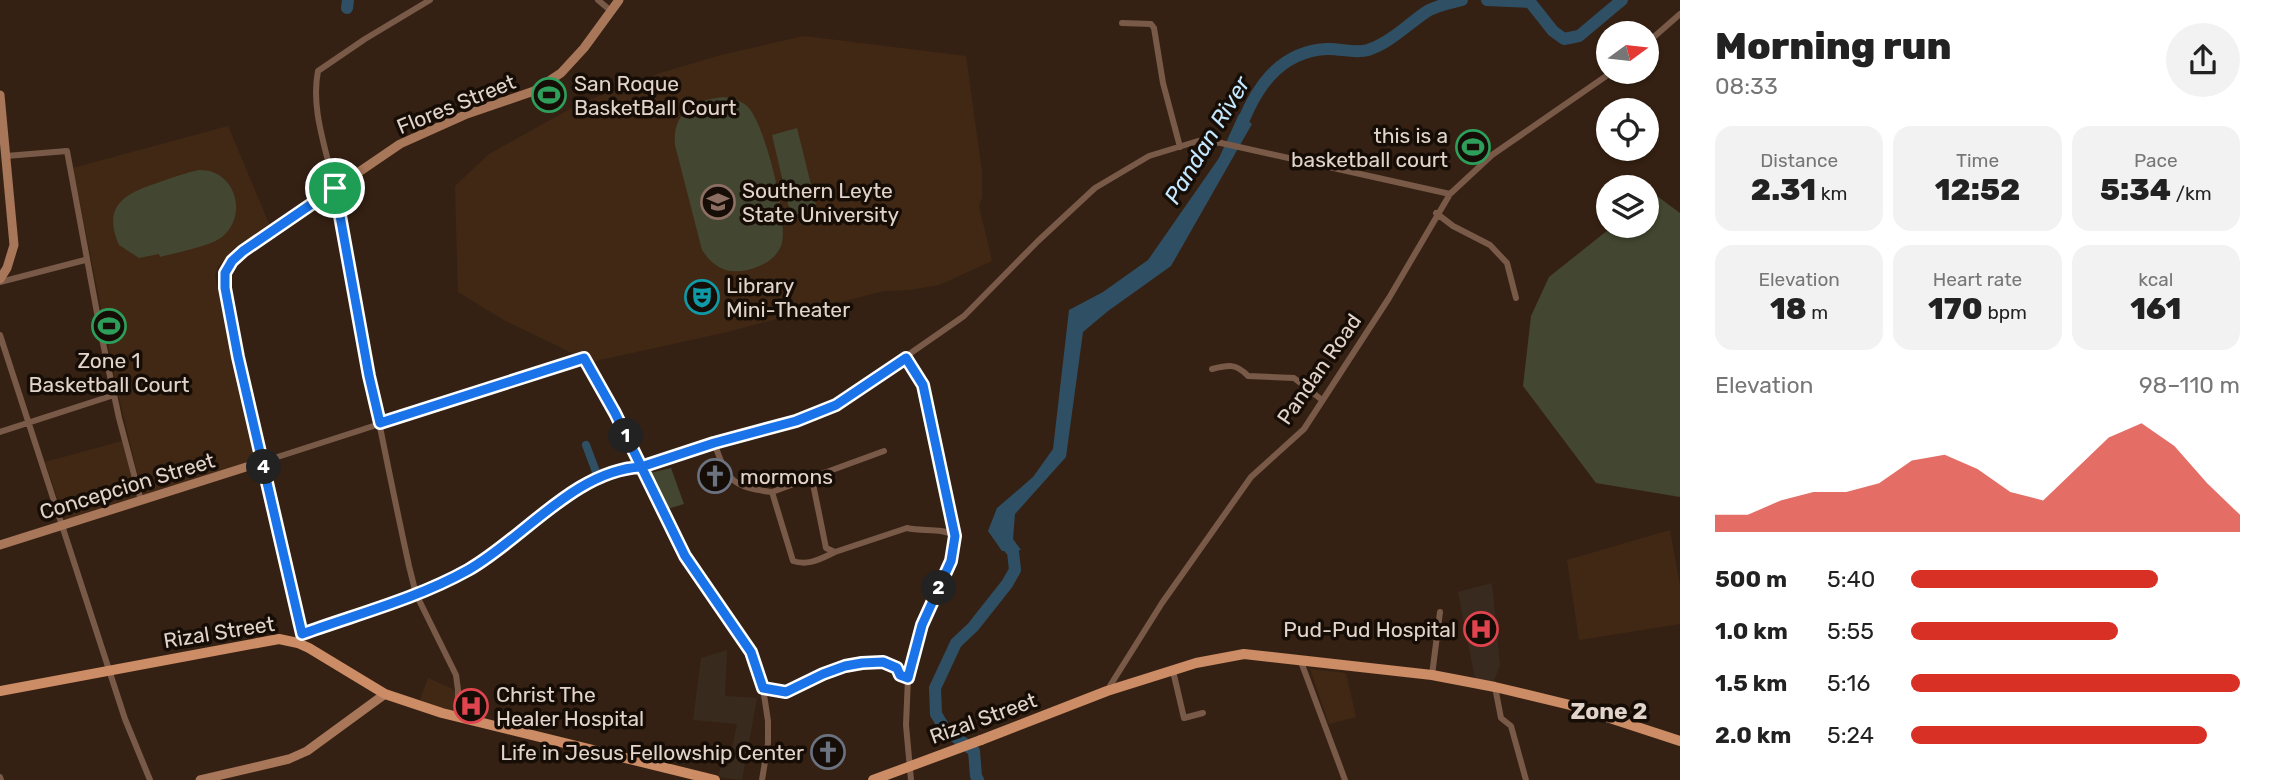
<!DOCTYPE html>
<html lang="en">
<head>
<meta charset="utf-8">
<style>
	:root { --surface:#fff; --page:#f2f2f2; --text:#222; --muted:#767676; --accent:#d93025 }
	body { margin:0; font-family:Rubik,sans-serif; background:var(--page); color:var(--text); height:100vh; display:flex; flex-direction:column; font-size:26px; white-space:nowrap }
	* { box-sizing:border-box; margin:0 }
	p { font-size:23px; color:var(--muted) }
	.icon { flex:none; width:38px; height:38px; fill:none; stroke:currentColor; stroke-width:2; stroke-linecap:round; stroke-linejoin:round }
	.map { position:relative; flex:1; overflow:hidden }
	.side { display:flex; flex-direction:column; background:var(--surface); width:595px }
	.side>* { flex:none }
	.needle { width:46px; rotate:75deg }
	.fabs { position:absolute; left:1596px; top:21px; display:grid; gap:14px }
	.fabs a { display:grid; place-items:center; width:63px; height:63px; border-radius:50%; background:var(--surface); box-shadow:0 2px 5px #0004; font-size:35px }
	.pin { position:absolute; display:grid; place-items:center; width:60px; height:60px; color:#fff; margin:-30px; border:4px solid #fff; border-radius:50%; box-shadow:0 2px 7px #0007 }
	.km { position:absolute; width:35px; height:35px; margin:-18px; border-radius:50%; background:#222; color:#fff; font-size:19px; line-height:35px; text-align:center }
	.round { display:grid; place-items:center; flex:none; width:74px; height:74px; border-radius:37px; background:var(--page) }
	.summary { display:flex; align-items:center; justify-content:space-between; height:119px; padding:0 35px }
	h1 { font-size:38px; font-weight:800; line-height:52px }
	.stats { display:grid; grid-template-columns:repeat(3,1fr); gap:10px; height:119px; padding:7px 35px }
	.stats div { display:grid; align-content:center; border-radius:18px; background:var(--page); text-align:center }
	.stats b { font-size:30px; font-weight:800 }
	.stats small { font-size:19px; font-weight:400 }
	.stats p { font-size:19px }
	.chart { height:196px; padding:14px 35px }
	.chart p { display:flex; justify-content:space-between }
	.chart svg { width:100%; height:126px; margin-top:7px; fill:var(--accent); opacity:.7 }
	ul { padding:0 35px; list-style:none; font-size:23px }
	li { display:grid; grid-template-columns:112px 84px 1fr; align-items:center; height:52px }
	li i { height:18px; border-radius:9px; background:var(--accent) }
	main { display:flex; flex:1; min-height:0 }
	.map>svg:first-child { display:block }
</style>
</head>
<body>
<main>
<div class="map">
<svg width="1680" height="780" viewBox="0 0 1680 780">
	<rect width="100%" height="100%" fill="#352113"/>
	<path fill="#412815" d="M804,36l162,20 16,116v25l-3,9 13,55 -53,24 -30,5 -26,1 -156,41 -136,30 -3,-8 -10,2 -76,-37 -44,-27 -3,-106 34,-32 90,-50 81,-31 61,-18z
		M228,126l42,100 -52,40 -3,10 41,183 -113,37 -25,-102 -45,-226z
		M122,441l15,57 -72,22 -20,-58z
		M1670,530l10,56v38l-101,16 -12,-80z
		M1310,669l36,4 10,44 -27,7z
		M428,678l27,12 -3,23 -32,-13z"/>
	<path fill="#392a1e" d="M727,650l-2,46 32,2 -15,82 -24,-3 3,-12 7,1 9,-42 -44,-4 8,-62z"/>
	<path fill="#392a1f" d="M1492,583l8,83 -7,16 -18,-3 -17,-87z"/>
	<path fill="#434630" d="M723,97c9,1 18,3 25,10 17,17 42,117 33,139 -6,15 -24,23 -39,25 -19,2 -30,-6 -40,-21l-27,-105c-3,-32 19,-45 48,-48z
		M797,128l20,81 -26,7 -19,-81z
		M199,170c36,-1 50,45 23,67 -11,9 -47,16 -62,20l-1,-3 -20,4 -20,-13c-17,-39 5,-51 38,-62 14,-5 28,-10 42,-13z
		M1653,193l27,20v284l-84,-14 -73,-97 8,-70 18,-39 64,-51h34v-28z
		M671,468l13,36 -20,6 -14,-37z"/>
	<path fill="#2f5064" d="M1239,114l13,10 -81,142 -63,45 -25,21 -17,125 -51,57 -2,25 8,11 -19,1 -14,-20 9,-23 36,-31 20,-28 16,-139 34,-18 45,-32 71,-102z"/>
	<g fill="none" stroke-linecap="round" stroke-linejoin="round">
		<path stroke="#2f5064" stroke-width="8" d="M586,445l12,32"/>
		<path stroke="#2f5064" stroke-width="12" d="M1487,0l43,2 23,29 11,8 15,-3 43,-36
			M347,8l1,-8
			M1239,132c15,-41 38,-80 87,-83 14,-1 28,5 42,1 23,-8 39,-25 58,-38 11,-7 24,-9 36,-12
			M978,780l-2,-4 -2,-25 -29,-22 -9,-15 -1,-26 21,-45 17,-16 34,-43 8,-14 -2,-18 -12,-14"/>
		<path stroke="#795a48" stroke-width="6" d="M430,0l-65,39 -47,32c-8,40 10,82 17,120 23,126 47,251 74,375l7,28 40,81 2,15 -1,27
			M598,0l13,11
			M1122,23l29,1 3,4 9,55 17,64
			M1647,43l33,-29
			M6,156l61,-5 33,178 19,89 22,83
			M1436,213l17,13 37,19 17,18 9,35
			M0,282l85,-22
			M0,335l125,384 25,61
			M906,358l17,27 32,151
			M1212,369c16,-4 24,-6 36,7l46,2 28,22
			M0,432l114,-37
			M714,442c13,38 17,45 58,50l112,-41
			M262,462l322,-104 31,55 70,143 66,96 12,36 5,33v22l-6,37
			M812,479l14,69 9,4 72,-24c16,4 34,-1 48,8l-4,25 -29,64 -14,53 -2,47 5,55
			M772,492l21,69c16,5 27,-2 42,-9
			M302,634l91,-31 74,-32 37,-24 52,-42 35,-24 123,-39 82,-21 40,-16 128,-89 74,-75 57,-53 54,-32 49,-15 23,2 229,51
			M1300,659l45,121
			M1173,671l11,47 19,-5
			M1432,675l8,-63
			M1495,687l6,31 10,8 15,54
			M763,688c9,2 19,5 27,3 13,-4 23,-12 35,-18 18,-8 64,-23 75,2l8,3
			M1108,689l54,-86 89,-126 53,-48 85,-131 61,-104 42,-39 120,-83
			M0,777l1,3"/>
		<path stroke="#a87659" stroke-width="9" d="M0,95l14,150 -7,23 -7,11
			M0,545l262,-83
			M298,643l4,-9 -64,-277 -13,-69v-15l7,-12 11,-10 157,-107 67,-30 67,-23 27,-18 23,-25 35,-48
			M200,780l89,-21 18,-8 78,-57"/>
		<path stroke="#cc8c65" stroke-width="10" d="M0,691l279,-52 19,4 11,5 76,46 57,19 273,67
			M981,740l126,-49 89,-28 48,-9 188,21 63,12 75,18 110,36"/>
		<path stroke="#cc8c65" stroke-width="10" d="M873,780l108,-40"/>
	</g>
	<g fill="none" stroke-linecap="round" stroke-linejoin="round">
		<g stroke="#fff" stroke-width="14">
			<path id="route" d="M335,188l34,188 11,47 204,-65 31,55 70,143 66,96 12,36 23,4 37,-18 22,-8 17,-3 21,-1 14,6 3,7 8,3 14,-53 29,-64 4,-25 -32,-151 -17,-27 -70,47 -40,16 -82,22 -73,24c-66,3 -118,72 -173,103 -52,29 -111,44 -166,64l-64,-277 -13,-69v-15l7,-12 11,-10 92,-63"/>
		</g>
		<use href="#route" stroke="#1a73e8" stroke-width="9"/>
	</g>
	<defs>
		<g id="stadium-ring" transform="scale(1.75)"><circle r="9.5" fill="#160d07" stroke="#2e9e5b" stroke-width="1.5"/><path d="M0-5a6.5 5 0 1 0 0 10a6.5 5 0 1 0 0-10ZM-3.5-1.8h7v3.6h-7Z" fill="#2e9e5b"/></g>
		<g id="university-ring" transform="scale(1.75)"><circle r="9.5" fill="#160d07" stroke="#8d6e63" stroke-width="1.5"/><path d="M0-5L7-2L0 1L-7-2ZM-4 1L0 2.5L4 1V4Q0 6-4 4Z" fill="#8d6e63"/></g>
		<g id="theatre-ring" transform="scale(1.75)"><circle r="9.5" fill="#160d07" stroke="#0f9aa8" stroke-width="1.5"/><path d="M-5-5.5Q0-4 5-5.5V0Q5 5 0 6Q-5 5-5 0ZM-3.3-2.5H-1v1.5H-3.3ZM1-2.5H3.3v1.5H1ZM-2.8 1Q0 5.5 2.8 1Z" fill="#0f9aa8"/></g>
		<g id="church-ring" transform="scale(1.75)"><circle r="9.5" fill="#160d07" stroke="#6b7280" stroke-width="1.5"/><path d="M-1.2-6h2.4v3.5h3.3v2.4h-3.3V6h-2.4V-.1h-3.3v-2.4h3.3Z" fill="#6b7280"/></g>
		<g id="hospital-ring" transform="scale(1.75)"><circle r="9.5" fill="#160d07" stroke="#e0444e" stroke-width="1.5"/><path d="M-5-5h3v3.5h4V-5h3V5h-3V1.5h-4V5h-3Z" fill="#e0444e"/></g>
	</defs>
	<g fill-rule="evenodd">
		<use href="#stadium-ring" x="549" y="95"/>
		<use href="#stadium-ring" x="1473" y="147"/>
		<use href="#university-ring" x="718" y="202"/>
		<use href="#theatre-ring" x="702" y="297"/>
		<use href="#stadium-ring" x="109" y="326"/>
		<use href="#church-ring" x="715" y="476"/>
		<use href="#hospital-ring" x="1481" y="629"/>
		<use href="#hospital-ring" x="471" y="706"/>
		<use href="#church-ring" x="828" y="752"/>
	</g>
	<g text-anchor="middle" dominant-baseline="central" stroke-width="7" stroke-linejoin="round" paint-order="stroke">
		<g font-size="21" fill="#e2d4cb" stroke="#160d07" text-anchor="start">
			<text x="574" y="83">San Roque<tspan x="574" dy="24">BasketBall Court</tspan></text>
			<text x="1448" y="135" text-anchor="end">this is a<tspan x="1448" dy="24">basketball court</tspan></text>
			<text x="742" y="190">Southern Leyte<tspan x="742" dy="24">State University</tspan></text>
			<text x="726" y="285">Library<tspan x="726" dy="24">Mini-Theater</tspan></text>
			<text x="109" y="360" text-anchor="middle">Zone 1<tspan x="109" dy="24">Basketball Court</tspan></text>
			<text x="740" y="476">mormons</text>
			<text x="1456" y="629" text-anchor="end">Pud-Pud Hospital</text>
			<text x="496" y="694">Christ The<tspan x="496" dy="24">Healer Hospital</tspan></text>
			<text x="804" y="752" text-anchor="end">Life in Jesus Fellowship Center</text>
		</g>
		<g font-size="21" fill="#e2d4cb" stroke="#160d07">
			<text transform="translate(456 104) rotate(-22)">Flores Street</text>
			<text transform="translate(1319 369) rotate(-55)">Pandan Road</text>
			<text transform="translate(127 486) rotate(-17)">Concepcion Street</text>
			<text transform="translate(219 632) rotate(-9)">Rizal Street</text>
			<text transform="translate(983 718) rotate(-20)">Rizal Street</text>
		</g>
		<g font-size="23" font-style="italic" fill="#c4e8ff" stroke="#160d07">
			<text transform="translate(1207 140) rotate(-59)">Pandan River</text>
		</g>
		<g font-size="23" font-weight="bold" fill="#e2d4cb" stroke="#160d07">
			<text x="1609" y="711">Zone 2</text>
		</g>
	</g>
</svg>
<div class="fabs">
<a><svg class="needle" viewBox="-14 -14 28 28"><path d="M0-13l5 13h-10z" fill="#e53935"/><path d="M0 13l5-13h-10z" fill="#767676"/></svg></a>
<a><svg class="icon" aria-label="locate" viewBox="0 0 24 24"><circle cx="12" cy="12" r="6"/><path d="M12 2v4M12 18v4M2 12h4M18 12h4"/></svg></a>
<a><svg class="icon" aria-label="layers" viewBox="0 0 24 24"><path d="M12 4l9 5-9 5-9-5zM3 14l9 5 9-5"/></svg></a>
</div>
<div class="pin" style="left:335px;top:188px;background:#1e9e55"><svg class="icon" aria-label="arrive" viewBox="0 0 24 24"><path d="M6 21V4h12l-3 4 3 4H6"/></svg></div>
<b class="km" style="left:626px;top:436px">1</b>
<b class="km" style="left:939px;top:588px">2</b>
<b class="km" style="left:264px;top:467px">4</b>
</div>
<section class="side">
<div class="summary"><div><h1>Morning run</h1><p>08:33</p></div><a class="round"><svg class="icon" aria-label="share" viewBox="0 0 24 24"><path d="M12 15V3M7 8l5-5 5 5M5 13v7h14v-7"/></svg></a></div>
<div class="stats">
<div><p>Distance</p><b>2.31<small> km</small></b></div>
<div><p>Time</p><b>12:52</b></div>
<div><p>Pace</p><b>5:34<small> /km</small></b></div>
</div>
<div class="stats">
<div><p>Elevation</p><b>18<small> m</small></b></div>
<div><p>Heart rate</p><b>170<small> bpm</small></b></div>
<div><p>kcal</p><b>161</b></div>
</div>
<div class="chart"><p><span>Elevation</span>98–110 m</p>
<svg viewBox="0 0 160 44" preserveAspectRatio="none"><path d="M0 44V38L10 38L20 33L30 30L40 30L50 27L60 19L70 17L80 22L90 30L100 33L110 22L120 11L130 6L140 14L150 27L160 38V44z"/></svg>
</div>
<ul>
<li><b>500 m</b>5:40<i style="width:75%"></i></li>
<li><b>1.0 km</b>5:55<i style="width:63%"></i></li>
<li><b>1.5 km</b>5:16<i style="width:100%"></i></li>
<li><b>2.0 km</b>5:24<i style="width:90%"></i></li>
</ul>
</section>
</main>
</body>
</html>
